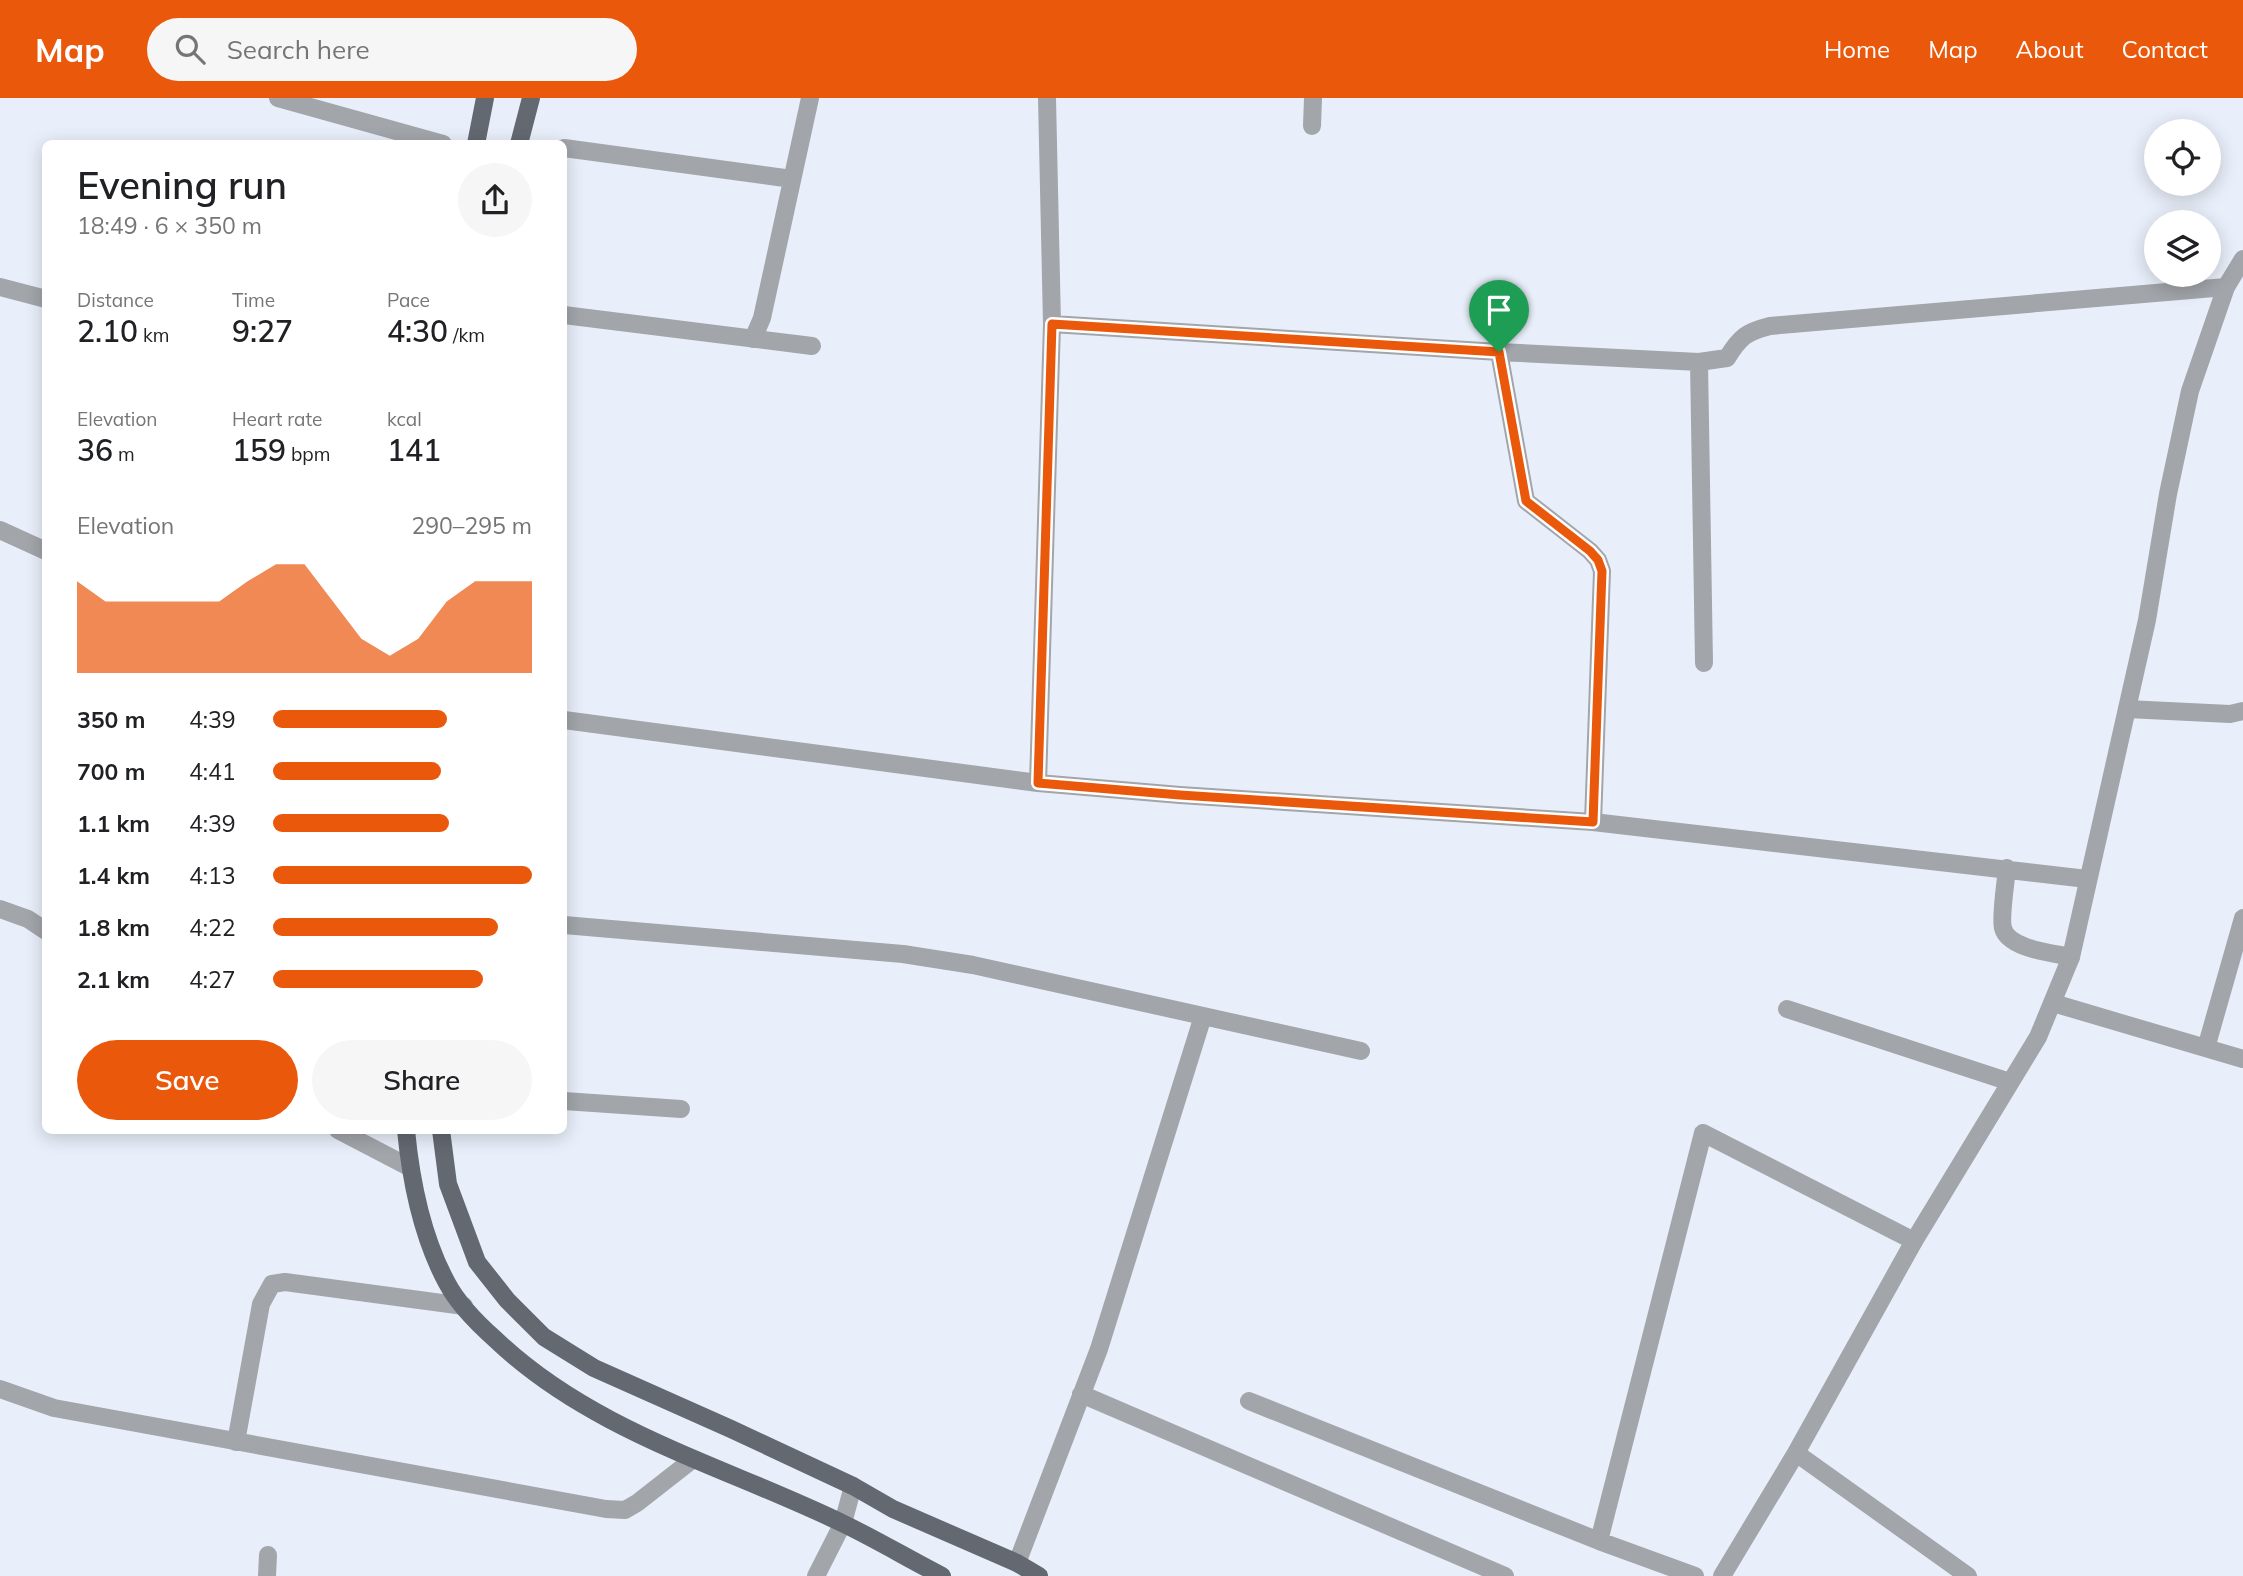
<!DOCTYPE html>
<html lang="en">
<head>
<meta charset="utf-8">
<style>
	:root { --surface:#fff; --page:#f6f6f6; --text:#202124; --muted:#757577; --accent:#ea580c }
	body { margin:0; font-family:Mulish,sans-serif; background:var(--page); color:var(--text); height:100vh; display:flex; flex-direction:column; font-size:26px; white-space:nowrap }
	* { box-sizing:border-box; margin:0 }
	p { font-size:23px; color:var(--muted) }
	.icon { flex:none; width:38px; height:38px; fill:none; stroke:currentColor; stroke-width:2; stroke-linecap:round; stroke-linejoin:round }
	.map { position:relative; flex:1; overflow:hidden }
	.panel { position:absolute; left:42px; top:42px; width:525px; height:994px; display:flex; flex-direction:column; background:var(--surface); border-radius:10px; box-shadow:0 4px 18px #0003 }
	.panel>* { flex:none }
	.controls { position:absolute; left:2144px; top:21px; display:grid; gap:14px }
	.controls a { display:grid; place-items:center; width:77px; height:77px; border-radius:50%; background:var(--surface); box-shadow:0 4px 18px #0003; font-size:35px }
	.pin { position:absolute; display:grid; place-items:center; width:60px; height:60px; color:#fff; margin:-72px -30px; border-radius:50% 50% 50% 0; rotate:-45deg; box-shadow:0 0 7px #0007 }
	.pin .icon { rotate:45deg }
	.round { display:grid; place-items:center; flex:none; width:74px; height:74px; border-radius:37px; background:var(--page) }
	.headline { display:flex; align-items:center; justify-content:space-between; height:119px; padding:0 35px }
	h1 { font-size:38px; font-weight:600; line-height:52px }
	.figures { display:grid; grid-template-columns:repeat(3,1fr); gap:10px; height:119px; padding:7px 35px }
	.figures div { display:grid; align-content:center }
	.figures b { font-size:30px; font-weight:600 }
	.figures small { font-size:19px; font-weight:400 }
	.figures p { font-size:19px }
	.chart { height:196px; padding:14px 35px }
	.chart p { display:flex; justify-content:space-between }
	.chart svg { width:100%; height:126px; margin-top:7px; fill:var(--accent); opacity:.7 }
	.primary-button { display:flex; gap:14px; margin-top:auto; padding:14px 35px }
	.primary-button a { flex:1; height:80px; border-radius:42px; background:var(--accent); color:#fff; font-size:28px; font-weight:600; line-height:80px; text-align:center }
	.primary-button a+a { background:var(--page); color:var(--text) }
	ul { padding:0 35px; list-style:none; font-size:23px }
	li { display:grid; grid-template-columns:112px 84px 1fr; align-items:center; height:52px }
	li i { height:18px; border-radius:9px; background:var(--accent) }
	header { display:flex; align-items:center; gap:42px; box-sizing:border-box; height:98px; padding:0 35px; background:var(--accent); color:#fff }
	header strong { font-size:33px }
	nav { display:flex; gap:38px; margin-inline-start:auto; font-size:24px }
	.search { width:490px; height:63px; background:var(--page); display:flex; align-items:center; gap:18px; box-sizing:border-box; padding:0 24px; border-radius:38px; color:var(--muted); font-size:26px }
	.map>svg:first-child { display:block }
</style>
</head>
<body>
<header>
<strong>Map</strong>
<div class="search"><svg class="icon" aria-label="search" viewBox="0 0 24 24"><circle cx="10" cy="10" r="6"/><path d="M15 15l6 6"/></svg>Search here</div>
<nav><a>Home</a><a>Map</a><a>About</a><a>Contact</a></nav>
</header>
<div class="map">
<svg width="2243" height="1478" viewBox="0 0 2243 1478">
	<rect width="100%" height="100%" fill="#e9effa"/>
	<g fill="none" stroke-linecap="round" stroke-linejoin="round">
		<path stroke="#a2a5aa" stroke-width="18" d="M278,0l165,46
			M1312,28l1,-28
			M564,50l228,31
			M0,189l46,12
			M564,217l248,31
			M1052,226l447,28 200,10 28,-4c13,-21 19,-26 43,-32l456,-39
			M753,241l9,-21 48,-220
			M1499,254l27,149 64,50 8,9 4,11 -9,251
			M1699,264l5,301
			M0,432l46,21
			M2127,611l103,5 13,-3
			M564,622l474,63 142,12 413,27 494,57
			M1038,685l14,-459 -5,-226
			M2007,770c-1,13 -7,50 -4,60 5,21 50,25 68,29
			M0,811l28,10 18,12
			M564,827l339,29 70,11 388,86
			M2053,905l190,56
			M1787,911l223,73
			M2206,950l37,-130
			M564,1003l117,8
			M338,1032l71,37
			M0,1291l54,19 552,101 19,1 12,-7 55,-43
			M1081,1296l424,182
			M1249,1303l350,140 96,35
			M236,1344l25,-138 11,-20 13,-2 179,24
			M1599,1443l104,-408 211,108
			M1017,1465l82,-214 104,-333
			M267,1478l1,-21"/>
		<path stroke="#a2a5aa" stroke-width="18" d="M1796,1355l172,123
			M816,1478l27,-53 10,-37
			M1722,1478l74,-123 118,-212 124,-204 33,-80 76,-337 21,-126 22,-103 36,-104 17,-28"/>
		<path stroke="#646971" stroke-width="18" d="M476,46l9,-46
			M519,46l12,-46
			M406,1032c5,52 16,107 41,153 11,21 30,40 48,56 97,93 230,127 349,185 33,16 65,35 98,52
			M441,1032l7,54 29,78 30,38 37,37 50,31 137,61 122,57 40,23 124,54 22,13"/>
	</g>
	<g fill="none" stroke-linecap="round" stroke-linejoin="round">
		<g stroke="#fff" stroke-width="14">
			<path id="route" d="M1052,226l447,28 27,149 64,50 8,9 4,11 -9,251 -413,-27 -142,-12z"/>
		</g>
		<use href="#route" stroke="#ea580c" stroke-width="9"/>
	</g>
</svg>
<div class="controls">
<a><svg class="icon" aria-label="locate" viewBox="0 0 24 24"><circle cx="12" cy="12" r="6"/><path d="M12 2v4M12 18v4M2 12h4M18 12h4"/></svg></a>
<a><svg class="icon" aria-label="layers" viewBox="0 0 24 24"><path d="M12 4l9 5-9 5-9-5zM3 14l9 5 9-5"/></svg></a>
</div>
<div class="pin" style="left:1499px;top:254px;background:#1e9e55"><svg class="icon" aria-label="arrive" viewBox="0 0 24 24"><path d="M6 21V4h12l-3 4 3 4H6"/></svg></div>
<section class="panel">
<div class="headline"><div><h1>Evening run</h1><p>18:49 · 6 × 350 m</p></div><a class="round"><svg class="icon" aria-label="share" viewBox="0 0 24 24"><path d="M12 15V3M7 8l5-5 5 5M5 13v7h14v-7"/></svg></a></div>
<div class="figures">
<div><p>Distance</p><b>2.10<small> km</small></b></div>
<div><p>Time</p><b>9:27</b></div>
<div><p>Pace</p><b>4:30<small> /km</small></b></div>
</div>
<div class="figures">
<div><p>Elevation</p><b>36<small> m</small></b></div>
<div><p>Heart rate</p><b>159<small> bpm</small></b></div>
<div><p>kcal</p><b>141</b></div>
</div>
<div class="chart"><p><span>Elevation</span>290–295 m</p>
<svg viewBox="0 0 160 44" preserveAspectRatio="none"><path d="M0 44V12L10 19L20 19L30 19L40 19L50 19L60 12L70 6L80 6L90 19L100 32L110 38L120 32L130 19L140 12L150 12L160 12V44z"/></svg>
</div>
<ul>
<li><b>350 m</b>4:39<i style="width:67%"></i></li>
<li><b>700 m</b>4:41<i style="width:65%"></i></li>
<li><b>1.1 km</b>4:39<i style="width:68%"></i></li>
<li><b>1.4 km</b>4:13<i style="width:100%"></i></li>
<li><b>1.8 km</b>4:22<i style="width:87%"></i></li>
<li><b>2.1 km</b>4:27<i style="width:81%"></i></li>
</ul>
<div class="primary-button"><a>Save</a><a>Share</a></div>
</section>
</div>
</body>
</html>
